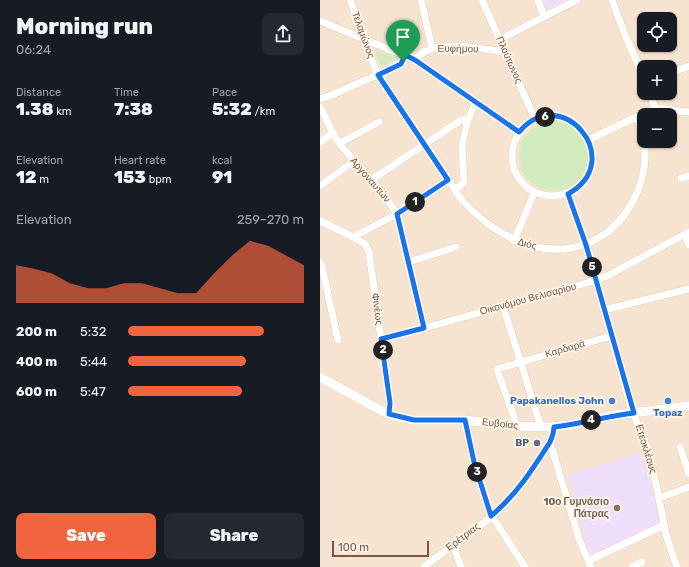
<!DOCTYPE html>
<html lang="en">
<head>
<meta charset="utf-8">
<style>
	:root { --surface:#171b24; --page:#242831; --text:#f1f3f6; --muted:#9ea1a6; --accent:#f0643f }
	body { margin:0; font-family:Rubik,sans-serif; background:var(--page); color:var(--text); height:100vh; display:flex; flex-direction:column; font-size:15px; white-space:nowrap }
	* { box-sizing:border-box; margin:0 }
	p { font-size:13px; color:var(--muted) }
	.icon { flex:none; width:22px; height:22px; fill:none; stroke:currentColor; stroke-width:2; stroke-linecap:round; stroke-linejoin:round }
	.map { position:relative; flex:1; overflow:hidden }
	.side { display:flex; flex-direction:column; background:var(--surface); width:320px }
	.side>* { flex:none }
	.buttons { position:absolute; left:317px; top:12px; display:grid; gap:8px }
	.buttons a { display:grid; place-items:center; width:40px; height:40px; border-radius:8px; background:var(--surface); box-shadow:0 1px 3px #0004; font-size:20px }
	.scale { position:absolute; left:12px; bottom:10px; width:97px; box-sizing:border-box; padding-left:4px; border:2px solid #775747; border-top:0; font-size:11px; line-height:14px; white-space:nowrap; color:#775747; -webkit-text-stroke:3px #fff6ea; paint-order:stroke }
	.pin { position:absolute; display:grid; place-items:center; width:34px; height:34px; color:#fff; margin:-41px -17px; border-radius:50% 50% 50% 0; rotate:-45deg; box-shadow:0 0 4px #0007 }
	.pin .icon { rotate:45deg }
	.km { position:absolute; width:20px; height:20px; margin:-10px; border-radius:50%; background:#222; color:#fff; font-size:11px; line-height:20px; text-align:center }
	.round { display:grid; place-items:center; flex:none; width:42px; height:42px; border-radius:8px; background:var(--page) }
	.summary { display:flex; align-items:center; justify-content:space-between; height:68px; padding:0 16px }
	h1 { font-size:22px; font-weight:800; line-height:30px }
	.stats { display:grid; grid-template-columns:repeat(3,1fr); gap:6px; height:68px; padding:4px 16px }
	.stats div { display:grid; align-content:center }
	.stats b { font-size:17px; font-weight:800 }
	.stats small { font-size:11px; font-weight:400 }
	.stats p { font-size:11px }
	.chart { height:112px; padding:8px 16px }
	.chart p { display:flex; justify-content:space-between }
	.chart svg { width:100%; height:72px; margin-top:4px; fill:var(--accent); opacity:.7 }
	.button { display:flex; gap:8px; margin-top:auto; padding:8px 16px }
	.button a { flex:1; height:46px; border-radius:8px; background:var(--accent); color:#fff; font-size:16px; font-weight:800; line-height:46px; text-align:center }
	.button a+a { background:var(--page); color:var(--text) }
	ul { padding:0 16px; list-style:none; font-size:13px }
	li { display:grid; grid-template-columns:64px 48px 1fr; align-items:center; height:30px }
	li i { height:10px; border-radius:5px; background:var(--accent) }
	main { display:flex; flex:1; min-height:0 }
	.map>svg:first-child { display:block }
</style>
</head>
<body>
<main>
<section class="side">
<div class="summary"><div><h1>Morning run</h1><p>06:24</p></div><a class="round"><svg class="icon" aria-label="share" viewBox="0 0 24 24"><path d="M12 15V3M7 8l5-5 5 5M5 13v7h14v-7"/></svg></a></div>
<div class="stats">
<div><p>Distance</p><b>1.38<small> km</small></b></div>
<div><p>Time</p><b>7:38</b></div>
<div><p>Pace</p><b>5:32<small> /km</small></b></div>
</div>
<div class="stats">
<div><p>Elevation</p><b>12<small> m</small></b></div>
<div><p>Heart rate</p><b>153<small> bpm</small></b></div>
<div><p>kcal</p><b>91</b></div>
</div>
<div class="chart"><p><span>Elevation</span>259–270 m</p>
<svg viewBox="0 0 160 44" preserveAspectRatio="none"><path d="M0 44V21L10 23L20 26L30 32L40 35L50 35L60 32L70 32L80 35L90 38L100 38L110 26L120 15L130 6L140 9L150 15L160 21V44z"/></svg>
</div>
<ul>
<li><b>200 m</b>5:32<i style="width:77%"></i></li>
<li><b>400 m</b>5:44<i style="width:67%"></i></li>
<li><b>600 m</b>5:47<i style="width:65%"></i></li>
</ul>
<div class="button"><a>Save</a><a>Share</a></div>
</section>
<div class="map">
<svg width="369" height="567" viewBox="0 0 369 567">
	<rect width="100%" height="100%" fill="#fef3e2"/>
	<path fill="#f6e4d0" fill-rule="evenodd" d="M0,0h369v567h-369zM324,19h26v26h-26zM324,67h26v26h-26zM324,115h26v26h-26z"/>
	<path fill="#f0dffa" d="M223,0h26l-22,11z
		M319,453l2,1 8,24 11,47 -69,32 -12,-39 -11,-43z"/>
	<path fill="#d2ecc0" d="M54,50l25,8 -18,9z
		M199 156a35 35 0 1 1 70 0a35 35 0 1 1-70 0Z"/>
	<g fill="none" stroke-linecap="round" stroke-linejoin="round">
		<g stroke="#e3cfbd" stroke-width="8">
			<path id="street" d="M30,0c9,23 16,48 26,71 3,7 9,14 13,20 10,15 21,30 31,45 10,14 19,28 28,43 5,7 9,16 15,22 38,42 98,68 147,29 25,-21 39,-57 34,-89
				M101,0l11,48
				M162,0l53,119
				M218,0l6,17
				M292,0l13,35 19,43
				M0,21l95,39 104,72
				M179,40l78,-40
				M95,60c16,-23 67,-11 90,-8
				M350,73l19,-7
				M330,93l5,15
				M0,99l12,-4 67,-30 4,-4 2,-6
				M0,107l15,30 8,11 42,48 12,18 27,114
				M192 156a40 40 0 1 1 80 0a40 40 0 1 1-80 0Z
				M317,117l7,22
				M268,140l67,-32 34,4
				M0,142l13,-9
				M20,143l39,-21
				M361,178l8,-2
				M51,180l90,-60 8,-1
				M0,186l34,-25
				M135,190l6,-5 3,-3 -2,-36 5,-23 9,-22
				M248,193l18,52 45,163 16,39 11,46 8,42 11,32
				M0,221l33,16 48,-25 47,-33
				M365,234l4,11
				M33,237l12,7 4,8 21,151 -1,11
				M194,241l20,-48
				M0,262l2,5 16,73
				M89,262l47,-15
				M183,306l38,121
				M284,310l85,-21
				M61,339l29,-7 180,-50 17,-6 82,-44
				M145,420l9,42 16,51 35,54
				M197,426l-20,-57 114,-33
				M230,442l29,97 12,28
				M360,447l9,27
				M339,498l30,-11
				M133,545l8,22
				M268,561l76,-36
				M104,567c29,-23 63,-43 88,-70 11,-12 18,-25 27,-37 7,-11 14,-20 15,-33
				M312,567l10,-5"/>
		</g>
		<g stroke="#ead1bd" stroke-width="10">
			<path id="secondary" d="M0,377l62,34 17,6 15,3h51l48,6 38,1 19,-2 45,-10 74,-9"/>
		</g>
		<use href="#street" stroke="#fff" stroke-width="7"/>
		<use href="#secondary" stroke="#fff" stroke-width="9"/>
	</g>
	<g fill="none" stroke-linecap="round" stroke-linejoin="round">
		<g stroke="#fff" stroke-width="8">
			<path id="route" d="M85,55l10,5 104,72c43,-51 109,29 49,62l18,51 48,168c-27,3 -53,11 -80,14l-1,7 -3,8c-18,28 -33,52 -59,74l-17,-54 -9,-42h-51l-25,-6 1,-11 -9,-64 43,-11 -27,-114 51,-34 -70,-105 23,-11z"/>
		</g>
		<use href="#route" stroke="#1a73e8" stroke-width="5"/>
	</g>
	<g fill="#3f7fe0" stroke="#fff6ea" stroke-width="1.5">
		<circle cx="292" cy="401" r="4"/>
		<circle cx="348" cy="401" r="4"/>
	</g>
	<circle fill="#5c6f8a" stroke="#fff6ea" stroke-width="1.5" cx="217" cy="443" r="4"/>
	<circle fill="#8d6e63" stroke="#fff6ea" stroke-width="1.5" cx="297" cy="508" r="4"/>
	<g text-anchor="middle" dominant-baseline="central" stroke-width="3.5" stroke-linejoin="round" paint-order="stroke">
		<g font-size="10" fill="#775747" stroke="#fff6ea">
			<text transform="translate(43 35) rotate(70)">Τελαμώνος</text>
			<text transform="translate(138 49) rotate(1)">Ευφήμου</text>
			<text transform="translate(189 60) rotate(66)">Πλούτωνος</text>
			<text transform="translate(50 180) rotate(49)">Αργοναυτών</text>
			<text transform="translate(207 244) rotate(15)">Διός</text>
			<text transform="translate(208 299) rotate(-15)">Οικονόμου Βελισαρίου</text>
			<text transform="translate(57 309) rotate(82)">Φινέως</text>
			<text transform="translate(245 349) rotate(-16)">Καρδαρά</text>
			<text transform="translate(180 424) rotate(6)">Ευβοίας</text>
			<text transform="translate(326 449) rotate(73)">Ετεοκλέους</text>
			<text transform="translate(143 537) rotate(-37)">Ερέτριας</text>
		</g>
		<g font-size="10" font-weight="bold" fill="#366cbe" stroke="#fff6ea" text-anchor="end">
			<text x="284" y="401">Papakanellos John</text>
			<text x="348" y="413" text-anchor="middle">Topaz</text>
		</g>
		<g font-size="10" font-weight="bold" fill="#4e5e75" stroke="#fff6ea" text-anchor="end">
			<text x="209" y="443">BP</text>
		</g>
		<g font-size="10" font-weight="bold" fill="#785e54" stroke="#fff6ea" text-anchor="end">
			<text x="289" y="502">10ο Γυμνάσιο<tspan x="289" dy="12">Πάτρας</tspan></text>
		</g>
	</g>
</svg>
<div class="buttons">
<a><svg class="icon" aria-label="locate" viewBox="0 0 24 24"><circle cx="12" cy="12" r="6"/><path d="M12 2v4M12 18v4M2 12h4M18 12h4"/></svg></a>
<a>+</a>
<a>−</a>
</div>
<div class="scale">100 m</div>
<div class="pin" style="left:83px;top:61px;background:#1e9e55"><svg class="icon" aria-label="arrive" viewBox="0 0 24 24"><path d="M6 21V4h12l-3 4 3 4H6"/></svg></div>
<b class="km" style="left:95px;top:202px">1</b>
<b class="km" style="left:63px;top:350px">2</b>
<b class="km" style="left:157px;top:472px">3</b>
<b class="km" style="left:271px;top:420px">4</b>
<b class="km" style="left:272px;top:267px">5</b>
<b class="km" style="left:225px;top:117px">6</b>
</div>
</main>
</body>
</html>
